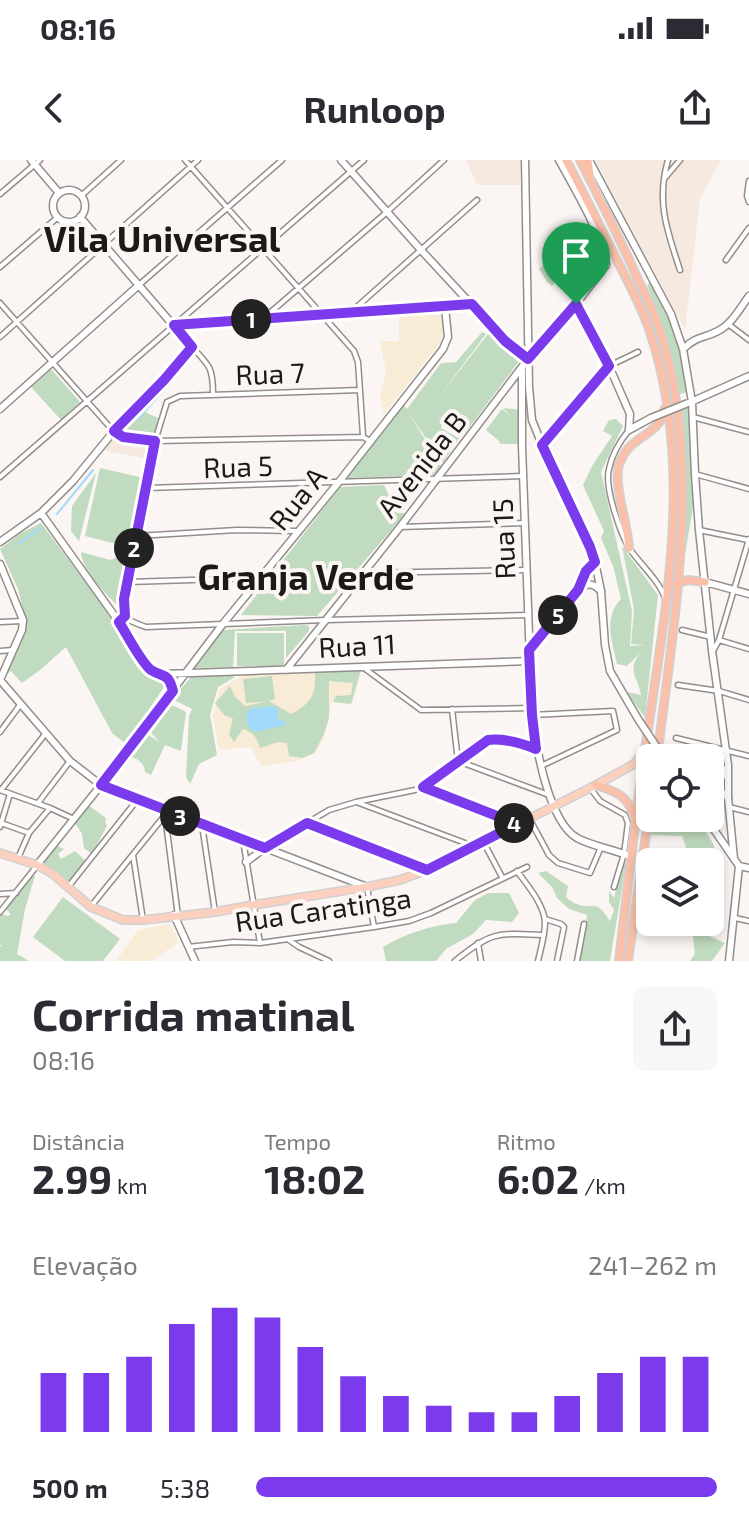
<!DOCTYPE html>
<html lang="pt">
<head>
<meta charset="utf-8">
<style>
	:root { --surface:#fff; --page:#f7f7f7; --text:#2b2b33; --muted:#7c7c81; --accent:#7c3aed }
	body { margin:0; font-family:"Exo 2",sans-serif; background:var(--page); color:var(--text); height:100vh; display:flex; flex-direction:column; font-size:30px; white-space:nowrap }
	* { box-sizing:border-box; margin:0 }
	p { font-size:26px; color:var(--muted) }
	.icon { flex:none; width:44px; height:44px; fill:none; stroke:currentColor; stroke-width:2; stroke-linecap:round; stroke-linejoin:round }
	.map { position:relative; height:801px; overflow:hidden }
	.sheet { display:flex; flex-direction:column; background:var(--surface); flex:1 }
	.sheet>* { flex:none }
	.buttons { position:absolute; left:636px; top:584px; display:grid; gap:16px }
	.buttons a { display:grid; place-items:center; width:88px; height:88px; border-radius:12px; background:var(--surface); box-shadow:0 4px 12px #0003; font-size:40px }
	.pin { position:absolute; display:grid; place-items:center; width:68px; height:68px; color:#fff; margin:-82px -34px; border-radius:50% 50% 50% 0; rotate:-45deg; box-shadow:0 0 8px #0007 }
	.pin .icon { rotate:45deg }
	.km { position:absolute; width:40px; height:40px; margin:-20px; border-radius:50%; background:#222; color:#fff; font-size:22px; line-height:40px; text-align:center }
	.round { display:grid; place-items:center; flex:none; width:84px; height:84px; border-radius:12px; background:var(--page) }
	.overview { display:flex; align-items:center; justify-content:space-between; height:136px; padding:0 32px }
	h1 { font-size:44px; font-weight:700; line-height:60px }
	.stats { display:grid; grid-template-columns:repeat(3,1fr); gap:12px; height:136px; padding:8px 32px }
	.stats div { display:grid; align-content:center }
	.stats b { font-size:40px; font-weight:700 }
	.stats small { font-size:22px; font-weight:400 }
	.stats p { font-size:22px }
	.chart { height:224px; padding:16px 32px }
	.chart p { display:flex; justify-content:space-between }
	.chart svg { width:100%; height:144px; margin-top:8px; stroke:var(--accent); stroke-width:6 }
	ul { padding:0 32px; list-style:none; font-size:26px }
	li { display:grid; grid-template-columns:128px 96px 1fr; align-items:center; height:60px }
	li i { height:20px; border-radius:10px; background:var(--accent) }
	.status { display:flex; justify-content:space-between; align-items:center; height:56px; padding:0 40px; background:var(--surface); direction:ltr }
	.status svg { height:22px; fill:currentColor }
	header { display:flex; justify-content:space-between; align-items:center; height:104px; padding:0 32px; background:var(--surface); font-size:36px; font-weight:700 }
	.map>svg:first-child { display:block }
</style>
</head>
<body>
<div class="status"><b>08:16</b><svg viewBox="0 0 49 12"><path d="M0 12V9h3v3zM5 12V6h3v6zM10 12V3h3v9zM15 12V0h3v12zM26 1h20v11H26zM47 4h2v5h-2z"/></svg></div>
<header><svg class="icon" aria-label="back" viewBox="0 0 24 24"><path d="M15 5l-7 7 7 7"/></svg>Runloop<svg class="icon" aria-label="share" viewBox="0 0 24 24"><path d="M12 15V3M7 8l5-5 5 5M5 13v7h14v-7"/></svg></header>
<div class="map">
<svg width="749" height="801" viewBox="0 0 749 801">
	<rect width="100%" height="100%" fill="#fbf6f3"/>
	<path fill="#f5e9e0" d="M466,0h54v25h-43z
		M595,0h126l-21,39 -15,131z
		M113,275l39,10 -4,14 -46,-9z"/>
	<path fill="#f8ecd7" d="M442,152l1,19 -3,12 -56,71 -4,-18 6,-24 -6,-31h19v-27z
		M362,509l-10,35 -20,-3 -8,37 -10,16 -17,7 -36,5 -10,-19 -32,3 -6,-34 6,-27 27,-15z
		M170,764l9,18 -27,19h-36l22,-31z"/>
	<path fill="#c0dbbf" d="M586,65l4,9 -11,10 -9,19 -18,23 -5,-4 -8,-13 5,-5 6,3c11,-7 24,-14 16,-28z
		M650,122l24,45 14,65 -8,2 -17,-67 -16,-42z
		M491,170l29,30 -55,73 -20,-15 -4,10 18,10 -16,25 -35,-51 34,55 -7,8 -90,3 58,-74 4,5 34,-46 15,-1 26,-30 4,2 -51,68z
		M51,209l29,33 -19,18 -30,-33z
		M690,245l4,96 -10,60v-46l-5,-105z
		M503,248l18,2 -2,34h-19l-1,-3 -13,-11 16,-21 10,8z
		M143,251l15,7 -3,22 -29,-3 -7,-5z
		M616,259l7,7 -22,46 31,139 -2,35 15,-1 -14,-1 3,-34 -12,-64 36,49 -13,122 -19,-25 15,3c-3,-18 -15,-23 -1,-42l-13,13 -10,-2c-5,-22 -14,-47 4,-65l-8,-33 -12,-28 3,-7 -21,-46 9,-19 20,-30 -9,-5 6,-11z
		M100,308l44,10 -11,50h3l-17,79c-13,-13 -37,-36 -38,-55l29,8 8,-3 1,-7 11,-2 4,-18 -5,17 -44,-11z
		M96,313l-17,68 -8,-10 1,-25z
		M384,325l13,28h9l-89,103 -76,-1 99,-128z
		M41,363l57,76 48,72 20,13 -40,60 -14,-11 -46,-86 -26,23 -18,13 -11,-12 -6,4 22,-49 -9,-37 -18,-40 21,-16z
		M305,465l4,1v5l-23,27v-27h-51l-2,36 -38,1 28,-38z
		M237,473h47v33h-47z
		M359,510h2l-10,34 -18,-2 3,-6 15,-1 2,-12 -24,-2v37l-5,16 -10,19 -12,5 -13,-2 -2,-13 -9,-1 -18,6c-3,-10 -7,-16 -17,-19l-9,13 -5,-8 4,-15 -9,-4 -9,-12 15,-17 5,11 10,9 22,-4 -21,1 -3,-24 29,-3 3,23 -6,2 22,13c20,-11 25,-19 24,-42z
		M230,515l5,2 -17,10 -8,28 7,40 -18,9 -9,20 -4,-7 3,-61 3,-7 -20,-10 20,-23z
		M168,543l18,9 -5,39 -16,-6 -14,30 -6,-3c0,-8 -7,-14 -15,-15l17,-23 14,9 -12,-12z
		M88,645l18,13 -1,4 2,4 -15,28 -8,-6 -2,-14 -7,-11z
		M653,658h44l17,27 2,10v63l-3,8 -6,9 18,8 -13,18h-22l5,-7 -4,-32h19v-60h-19l-9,-26 -31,-1z
		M56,685l8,4 -6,5 3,5 14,-8 11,10 -16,22 -26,-20 1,-4z
		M623,701l3,3 -16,97h-31l8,-46 -18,-6 -12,-11 -5,-11 -14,-14 8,-2 22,15 -2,11c3,3 7,6 11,7 19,7 17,-7 33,17l4,-11 -5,-8v-11l5,7z
		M32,716h3l-10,33 -8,45 12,7h-29v-14l2,-2h-2v-30l1,-1 7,2 3,-2 -5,-5z
		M488,733h21l10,20 -7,9 -26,-2 -13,14 -27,15 -10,12h-50l-3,-14c24,-14 46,-21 73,-24l19,-23z
		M63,737l57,42 -17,22h-38l-32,-24z"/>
	<path fill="#a1dafc" d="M273,546l5,4v10l7,1v4l-30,7 -6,-5 -3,-11 4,-7z"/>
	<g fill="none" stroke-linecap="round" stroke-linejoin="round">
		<path stroke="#a1dafc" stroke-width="2" d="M137,260l33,-37
			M57,354l36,-44
			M19,384l21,-16"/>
		<g stroke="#938e8b" stroke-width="7">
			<path id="minor" d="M185,0l169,191 4,11 5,74
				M668,0c-12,41 -1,71 12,110
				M664,19l16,-19
				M749,21l-2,15 2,6
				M0,34l40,-34
				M81,36l40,-36
				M726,100l23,-32
				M0,107l58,-50
				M139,125l143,-125
				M0,143l108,122 15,12 32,4 208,-4 7,4
				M351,152l126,-112
				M265,157l122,-105 57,-52
				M728,164l21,16
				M0,177l198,-177
				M192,187c18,19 21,21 21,47
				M609,206l29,-14
				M360,230l-180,6 -13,6 -12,39 -31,158c1,22 1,20 22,28l180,-7 202,-5
				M693,257l56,15
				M629,270c-9,11 -17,24 -20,39 -5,18 12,68 23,83 11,15 27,29 33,46
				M695,314l54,15
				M0,317l364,-317
				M146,328l377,-12
				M400,367l125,-4
				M699,370l49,10
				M137,376l100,-6 59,1
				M365,413l161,-3
				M128,422l131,-4
				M0,462l22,-1
				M682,470l29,7
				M719,480l30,9
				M0,491l13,-1
				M713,491l6,-11 30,-101
				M364,508l57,42 110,-2
				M678,525l41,6 30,9
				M452,549l6,52
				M532,555l81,-4 4,19 -76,36
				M0,572l20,-27
				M676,578l73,18
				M458,601l91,34
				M423,627l94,37
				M591,629l9,12 25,14 3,8 -4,31 -10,33
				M0,630l50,18 24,11
				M1,630l45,-57
				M38,643l32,-42
				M359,643l114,43
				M729,647l20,5
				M165,655l13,101
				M529,658l20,37 9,8 32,10 11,-26
				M1,663l28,10
				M307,663l117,46
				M202,665l13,87
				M0,667l10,-33
				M243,680l17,103
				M484,683l18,34
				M267,687l62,-37 27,-8 59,-12 8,-3 65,-47c17,-2 33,3 48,9
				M133,695l10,65
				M18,698l11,-25 21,-25
				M517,711c10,14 27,33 28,51 0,13 -4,26 -7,39
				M68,727l70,-88
				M367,727l7,40
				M0,734l16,-1
				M92,745l73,-90 1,-4
				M0,752l36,-45
				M735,758l14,3
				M545,759l16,5 3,3 -7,34
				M289,780l10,7 30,14
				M478,783l3,18
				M188,787l45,-5 27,1 114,-16 35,-6 22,-8 96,-46
				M455,801c37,-30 42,-28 89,-26
				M577,801l7,-37"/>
		</g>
		<g stroke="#938e8b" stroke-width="9">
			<path id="tertiary" d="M31,0l28,33
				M341,0l80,90 84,91 23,18
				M589,0l82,154 12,35 9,53 3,72 4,56 13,121 16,114v33
				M53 46a16 16 0 1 1 32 0a16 16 0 1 1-32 0Z
				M576,144l33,62 21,48 -1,16
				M174,165l298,-21
				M683,189c15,-14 20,-10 35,-18 14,-7 22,-23 31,-35
				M522,210v76l10,269c4,31 16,106 45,123 17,9 37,11 54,19
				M691,242l58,-26
				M0,249l139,-124
				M629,270l22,-12
				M542,285l67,-79
				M41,353l78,109 30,46 6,4 8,2 367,-13
				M0,382l41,-29 32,-32 41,-50 50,-51 28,-33 -112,-130
				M0,404l23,56 -1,10 -22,50 70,81 31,24 266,102
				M705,422l44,12
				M578,430c10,-7 14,-8 23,1
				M529,490l49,-60 8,-19 9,-9
				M286,510l114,-143 128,-168 48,-55 30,-39c-1,-26 -34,-81 -47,-105
				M713,629l6,-7 7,-13
				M246,702l19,-14
				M37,705l64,-80 121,-160 116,-142 105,-134 5,-12 -3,-30
				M174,755l21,46
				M729,801l10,-95"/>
		</g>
		<g stroke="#938e8b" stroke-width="9">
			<path id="secondary" d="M525,0l4,227 3,33 10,25 48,102 5,15 6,29 4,54 5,26 28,48
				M710,631c7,-4 14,2 18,7l6,61
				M706,658l33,48 10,2"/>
		</g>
		<g stroke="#d1d1d1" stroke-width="10">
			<path id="primary" d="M0,693l37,12 16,9 38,33 32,13h20l72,-8 38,-7 114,-18 33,-7 27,-10 169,-85 38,-21 10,-13"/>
		</g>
		<g stroke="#d1d1d1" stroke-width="10">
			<path id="trunk" d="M566,0c19,36 37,72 55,108 10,20 21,40 28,61 47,139 16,280 -4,421 -10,70 -18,141 -26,211
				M580,0c21,41 42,83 61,126 6,12 12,25 17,39 46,134 16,295 -1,433
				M588,0l2,15
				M629,388c-1,-23 -16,-64 -10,-83 10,-32 40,-26 46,-57
				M676,424l12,-4 17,2
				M596,625c19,6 33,11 38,32
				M628,801l22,-155"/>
		</g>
		<use href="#minor" stroke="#fff" stroke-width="4"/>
		<use href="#tertiary" stroke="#fff" stroke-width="6"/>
		<use href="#secondary" stroke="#fff" stroke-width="6"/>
		<use href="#primary" stroke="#fbd0bf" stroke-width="7"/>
		<use href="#trunk" stroke="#fac0aa" stroke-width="7"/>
		<g stroke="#938e8b" stroke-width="9" stroke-linecap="butt">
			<path id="tertiary-bridge" d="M651,258l37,-15"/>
		</g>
		<g stroke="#938e8b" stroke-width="9" stroke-linecap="butt">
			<path id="secondary-bridge" d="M638,559l26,39"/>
		</g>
		<use href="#tertiary-bridge" stroke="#fff" stroke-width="6"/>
		<use href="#secondary-bridge" stroke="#fff" stroke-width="6"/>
	</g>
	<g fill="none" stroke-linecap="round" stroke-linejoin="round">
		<g stroke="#fff" stroke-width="16">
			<path id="route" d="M472,144l33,37 23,18 48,-55 33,62 -67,79 48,102 5,15 -9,9 -8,19 -49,60 3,65 4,34c-15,-6 -31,-11 -48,-9l-65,47 94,37 -90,46 -120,-47 -42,25 -164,-63 72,-94c-5,-19 -9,-13 -22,-21 -9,-6 -25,-37 -32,-48l6,-6 -1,-17 31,-158 -32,-4 -9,-6 50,-51 28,-33 -18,-22z"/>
		</g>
		<use href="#route" stroke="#7c3aed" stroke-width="10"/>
	</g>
	<g text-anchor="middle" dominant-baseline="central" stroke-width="8" stroke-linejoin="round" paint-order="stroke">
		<g font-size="28" fill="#1b1a18" stroke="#fbf6f3">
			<text transform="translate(270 213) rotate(-2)">Rua 7</text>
			<text transform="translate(421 304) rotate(-52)">Avenida B</text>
			<text transform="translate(238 306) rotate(-2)">Rua 5</text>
			<text transform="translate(297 338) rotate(-51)">Rua A</text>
			<text transform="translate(503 379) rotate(-92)">Rua 15</text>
			<text transform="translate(357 485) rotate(-3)">Rua 11</text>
			<text transform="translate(323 749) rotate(-8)">Rua Caratinga</text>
		</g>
		<g font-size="36" font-weight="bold" fill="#1b1a18" stroke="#fbf6f3">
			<text x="162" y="77">Vila Universal</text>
			<text x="306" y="415">Granja Verde</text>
		</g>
	</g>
</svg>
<div class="buttons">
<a><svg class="icon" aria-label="locate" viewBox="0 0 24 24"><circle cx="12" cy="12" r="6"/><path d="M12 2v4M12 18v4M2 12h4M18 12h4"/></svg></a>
<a><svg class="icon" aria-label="layers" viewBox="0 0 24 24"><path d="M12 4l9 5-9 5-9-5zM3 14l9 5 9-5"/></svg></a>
</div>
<div class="pin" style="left:576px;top:144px;background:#1e9e55"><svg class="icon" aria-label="arrive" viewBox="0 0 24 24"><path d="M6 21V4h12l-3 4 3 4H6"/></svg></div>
<b class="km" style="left:251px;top:159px">1</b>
<b class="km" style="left:134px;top:388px">2</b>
<b class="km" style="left:180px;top:656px">3</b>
<b class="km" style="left:514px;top:663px">4</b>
<b class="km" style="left:558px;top:455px">5</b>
</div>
<section class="sheet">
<div class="overview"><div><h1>Corrida matinal</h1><p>08:16</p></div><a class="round"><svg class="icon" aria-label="share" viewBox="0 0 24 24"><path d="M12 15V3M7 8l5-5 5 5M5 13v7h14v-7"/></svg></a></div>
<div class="stats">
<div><p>Distância</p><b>2.99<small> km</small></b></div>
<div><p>Tempo</p><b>18:02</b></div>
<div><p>Ritmo</p><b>6:02<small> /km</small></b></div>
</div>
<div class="chart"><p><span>Elevação</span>241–262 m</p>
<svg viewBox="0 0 160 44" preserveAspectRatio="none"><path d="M5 44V26M15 44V26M25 44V21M35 44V11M45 44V6M55 44V9M65 44V18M75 44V27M85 44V33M95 44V36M105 44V38M115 44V38M125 44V33M135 44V26M145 44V21M155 44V21"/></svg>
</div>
<ul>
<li><b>500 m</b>5:38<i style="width:100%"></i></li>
</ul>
</section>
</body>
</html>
